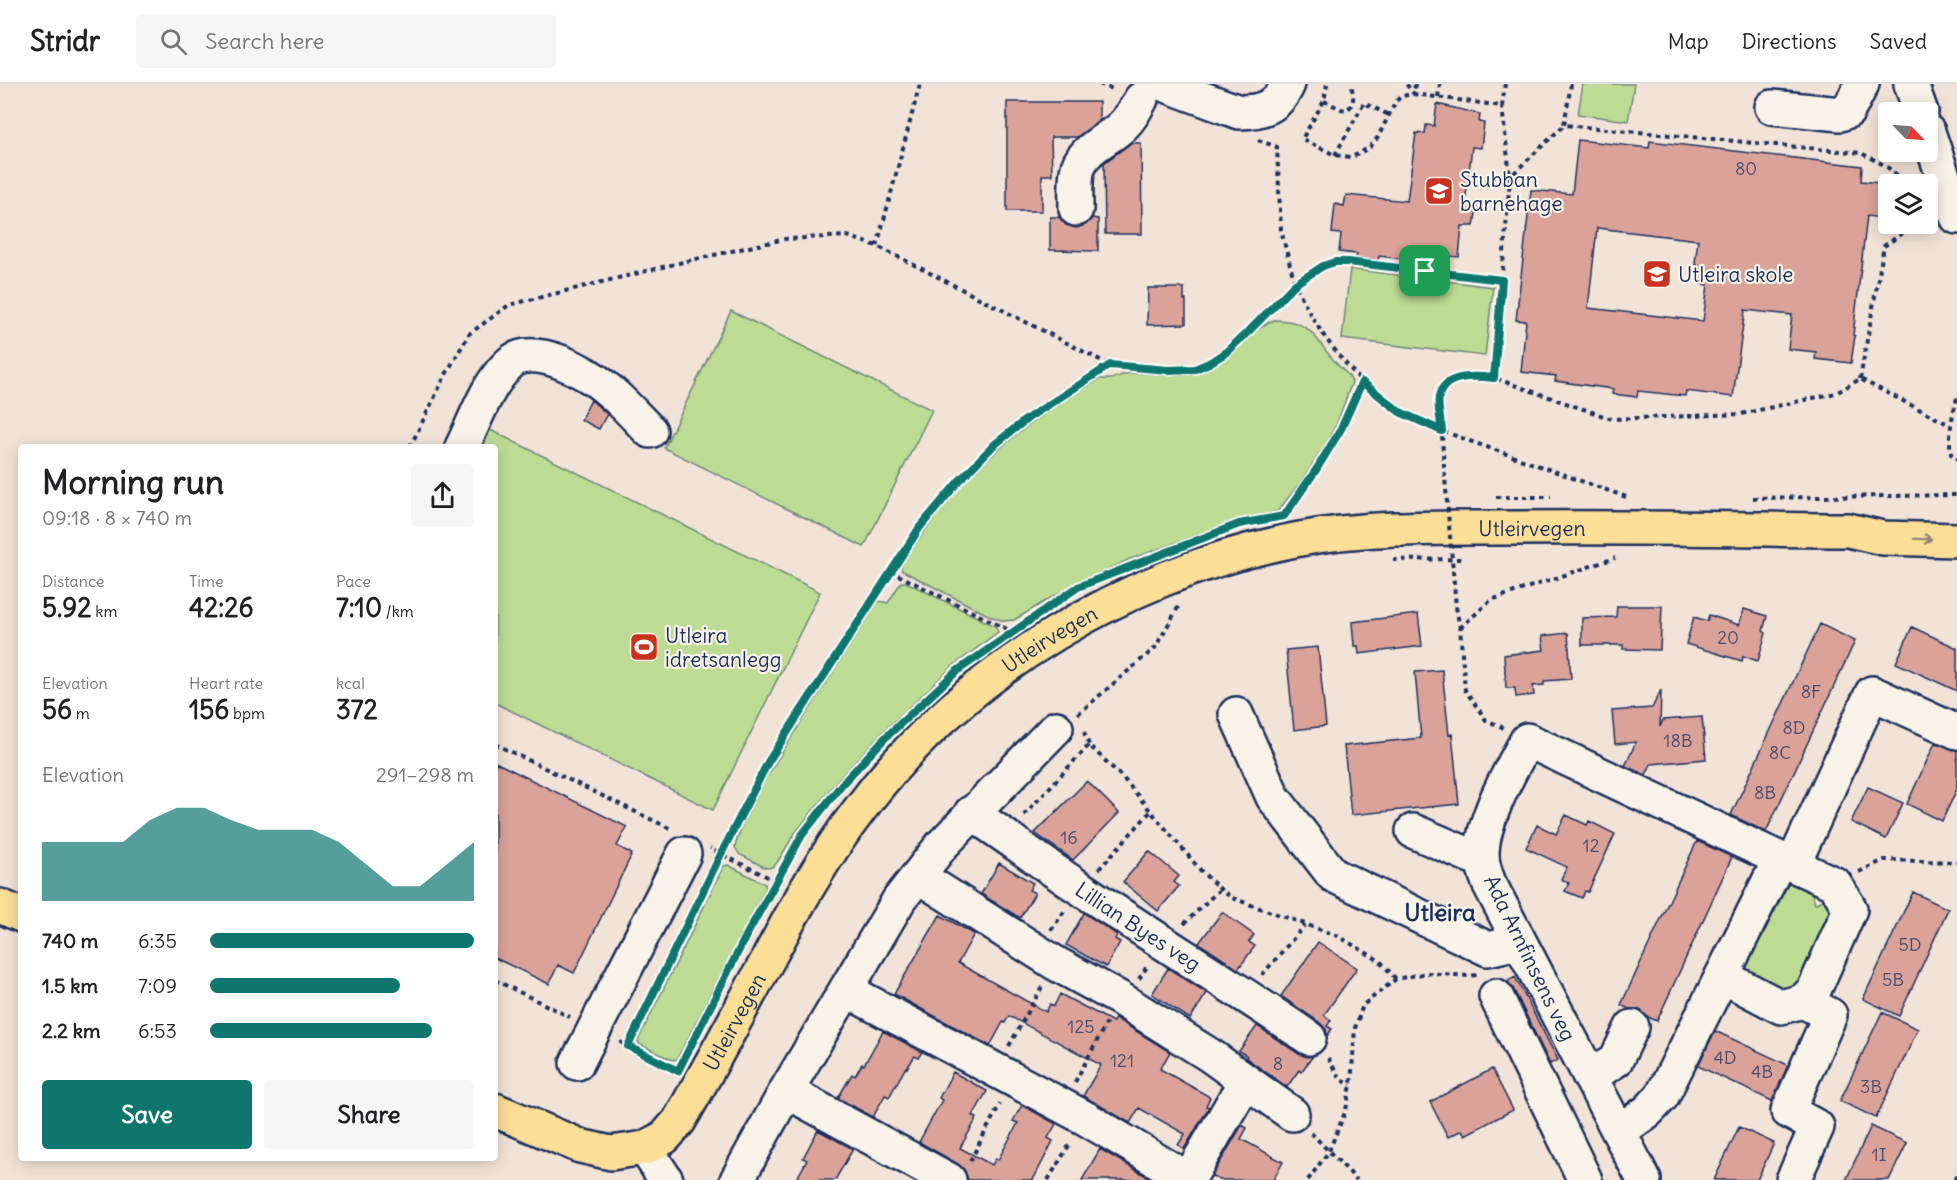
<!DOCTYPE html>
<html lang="en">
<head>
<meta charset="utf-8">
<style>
	:root { --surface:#fff; --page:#f6f6f6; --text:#202124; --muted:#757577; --line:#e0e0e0; --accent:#0f766e }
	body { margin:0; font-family:Delius,sans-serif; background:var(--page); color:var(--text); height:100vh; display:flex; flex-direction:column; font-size:22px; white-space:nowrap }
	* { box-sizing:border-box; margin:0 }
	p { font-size:20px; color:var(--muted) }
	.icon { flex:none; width:33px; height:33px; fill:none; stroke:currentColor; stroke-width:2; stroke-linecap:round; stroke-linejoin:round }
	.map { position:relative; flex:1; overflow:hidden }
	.sheet { position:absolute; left:18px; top:360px; width:480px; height:717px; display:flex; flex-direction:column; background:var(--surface); border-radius:6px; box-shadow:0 3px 15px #0003 }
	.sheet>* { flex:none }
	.needle { width:39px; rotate:115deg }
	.fabs { position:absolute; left:1878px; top:18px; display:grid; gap:12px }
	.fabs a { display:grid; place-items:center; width:60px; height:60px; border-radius:6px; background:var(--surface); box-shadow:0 3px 15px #0003; font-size:30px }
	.pin { position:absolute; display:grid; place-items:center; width:51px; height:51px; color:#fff; margin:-26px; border-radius:12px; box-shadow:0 3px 9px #0006 }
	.round { display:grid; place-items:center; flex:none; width:63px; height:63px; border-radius:6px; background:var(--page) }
	.head { display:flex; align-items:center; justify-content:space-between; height:102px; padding:0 24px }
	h1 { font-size:33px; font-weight:700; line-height:45px }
	.figures { display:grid; grid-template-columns:repeat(3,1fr); gap:9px; height:102px; padding:6px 24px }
	.figures div { display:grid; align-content:center }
	.figures b { font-size:26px; font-weight:700 }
	.figures small { font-size:16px; font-weight:400 }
	.figures p { font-size:16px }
	.chart { height:168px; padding:12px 24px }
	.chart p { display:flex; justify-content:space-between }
	.chart svg { width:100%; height:108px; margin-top:6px; fill:var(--accent); opacity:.7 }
	.primary-button { display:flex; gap:12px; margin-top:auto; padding:12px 24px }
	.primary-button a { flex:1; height:69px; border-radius:6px; background:var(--accent); color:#fff; font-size:24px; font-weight:700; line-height:69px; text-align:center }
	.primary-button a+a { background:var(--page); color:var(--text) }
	ul { padding:0 24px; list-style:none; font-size:20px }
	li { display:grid; grid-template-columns:96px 72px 1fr; align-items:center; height:45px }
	li i { height:15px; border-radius:8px; background:var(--accent) }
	header { display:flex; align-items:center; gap:36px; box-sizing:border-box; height:84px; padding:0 30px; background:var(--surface); border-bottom:2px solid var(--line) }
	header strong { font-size:28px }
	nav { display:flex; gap:33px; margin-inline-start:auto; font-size:21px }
	.search { width:420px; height:54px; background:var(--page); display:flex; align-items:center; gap:15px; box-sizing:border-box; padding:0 21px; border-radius:6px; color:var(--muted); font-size:22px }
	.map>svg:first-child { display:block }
</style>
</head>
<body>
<header>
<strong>Stridr</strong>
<div class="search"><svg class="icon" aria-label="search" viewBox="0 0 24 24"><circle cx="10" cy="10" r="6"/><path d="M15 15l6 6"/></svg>Search here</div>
<nav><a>Map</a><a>Directions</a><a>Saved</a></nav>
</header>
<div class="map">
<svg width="1957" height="1096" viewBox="0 0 1957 1096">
	<rect width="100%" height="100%" fill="#f1e3d8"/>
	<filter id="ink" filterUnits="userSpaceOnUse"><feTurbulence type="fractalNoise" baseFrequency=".0167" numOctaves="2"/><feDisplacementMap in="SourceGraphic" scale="12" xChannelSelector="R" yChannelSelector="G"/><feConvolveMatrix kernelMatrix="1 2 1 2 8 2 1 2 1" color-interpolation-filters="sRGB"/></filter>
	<g filter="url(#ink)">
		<path fill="#bedb94" stroke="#6c8579" stroke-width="1.5" d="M1583,0h51l-6,37 -50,-7z
			M1350,185l143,18 -8,69 -143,-17z
			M731,227l201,99 -68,137 -200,-99z
			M1274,236c40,0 40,20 63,44 5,6 12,10 15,18l-15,41 -12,23 -24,36 -23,29 -55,15 -95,34 -72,35 -42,25 -10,1 -14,-5 -89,-46v-5c54,-83 111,-137 198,-186 3,-1 6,1 9,0 7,0 14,-5 22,-6 28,-1 49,7 77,-4 27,-10 41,-39 67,-49z
			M480,341l340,167 -107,218 -218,-107v-256h-26z
			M901,498h5l89,44 3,6 -46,35 -70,66 -44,47 -42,52 -18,29 -4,5 -5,2 -5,-1 -25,-13 -4,-7 6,-20 24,-48 111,-175 3,-3 9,2z
			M728,781l37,19 1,4 -89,171 -5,1 -33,-16 -1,-4 86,-174z
			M1778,793l30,4 7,23 13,-8 15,8 -40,88 -19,4 -47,-29z"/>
		<path fill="#dba29a" stroke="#1b2f5e" stroke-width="1.5" fill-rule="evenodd" d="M1007,18h92v19l-22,16h-26l1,38h-10v36h-35z
			M1437,20l43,10 -1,8 5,1 -3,25 -9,-1 -7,57 12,2 -3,20h-12l-3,31 -30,-3 -1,8 -49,-6 -1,5 -22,-3 1,-4 -18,-2 2,-18 -9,-1 3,-29 9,2 2,-11 61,6 9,-68 9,1 1,-9 8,1z
			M1578,56l71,8 1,-7 212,25 -1,15 27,3v35l-21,-3 -14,119 2,1 -4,27 -36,-4 1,-7 -28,-3 4,-34 -47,-5 -12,87 -47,-6 -1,5 -47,-5 -1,6 -25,-3 1,-5 -58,-8 1,-5 -35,-4 5,-51 -10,-1 15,-130 41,4zM1597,144l101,12 -3,23 8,9 -2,12 7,1 -5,36 -115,-13z
			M1131,59h10l1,91h-37l-1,-71z
			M1050,133h9l7,8 10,3 9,-3 7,-7 6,1v32l-48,-1z
			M1148,204h36v12h2v24l-39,1z
			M591,316l16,14 -8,15 -18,-9z
			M1617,522h45l-2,44 -37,-1v-4h-41v-27l34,-1z
			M1744,525l23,7 -4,15 3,2 -8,28 -15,-5 -1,5 -56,-17 8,-27 13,4 2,-6 30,10z
			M1418,530l4,32 -63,8 -1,-8h-4l-2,-24z
			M1820,540l35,17 -89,191 -35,-17z
			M1912,543l45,21v43l-61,-28z
			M1568,549l3,46 -27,2v4l-11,1 1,9 -18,2 -1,-9h-9l-2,-33 40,-5 -2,-14z
			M1318,563l8,79 -32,4 -8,-80z
			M1442,586l7,65 3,-1 7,70 -108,11 -7,-69 77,-8 -6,-66z
			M1661,606l-1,37 3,-7 39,-3 4,42 -55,5 -5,11 -21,-9 11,-24 -21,2 -3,-33 40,-3z
			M1935,659l22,7v39l-15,32 -35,-17z
			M495,678l132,65 -10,19 15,8 -58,119 -16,-8 -9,19 -54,-26z
			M1087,697l32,32 -46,47 -38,-27z
			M1868,703l35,16 -17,36 -35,-17z
			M1566,731l21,10 2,-4 26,13 -27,58 -3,-1 -3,7 -17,-7 4,-8 -8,-4 6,-12 -41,-19 11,-23 19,9z
			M1697,757l35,16 -75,164 -9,-4 -8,-7 -11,-1 -8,-4z
			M1149,767l30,25 -5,6 5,4 -21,25 -35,-29z
			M999,779l34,20 -4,7 6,3 -15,25 -39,-24z
			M1913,808l35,17 -49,107 -36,-17z
			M1222,828l32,23 -5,7 6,4 -17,23 -39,-26z
			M1084,829l33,22 -2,4 5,3 -14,25 -40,-22z
			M940,831l34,19 -16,29 88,49 4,-8 4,2 6,-12 53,28 2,-4 55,34 -10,17 50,28 -4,9 3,1 -25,42 -6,-4 7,-11 -46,-26 -9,15 -47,-27 18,-31 -92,-49 -4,7 -2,-1 -13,24 -96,-52z
			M1318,858l39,26 -33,47 7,5 -4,6 5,3 -5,7 -1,-7 -7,-7 -38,-26z
			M1168,884l39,25 -17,26 -38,-25z
			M1515,893l43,83 -8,4 -37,-76 -6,-7z
			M1882,928l36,17 -42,89 -36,-17z
			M1257,942l42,28 8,3 6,-1 -12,16 -2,-2 -12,17 -41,-29 1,-2 -8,-5z
			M883,947l39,21 -4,6 -3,-2 -8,12 -1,-1 -17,30 -4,-2 -12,22 -35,-19 14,-24 3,2 7,-12 2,1z
			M1715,947l73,34 -16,36 -74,-35z
			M1492,985l21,41 -48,25 -3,-5 -14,7 -18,-35z
			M953,988l34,19 -14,25 4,2 -17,30 32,17 4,-7 2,2 20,-37 -5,-2 9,-16 34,19 -8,14 5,3 -20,39h-65l-3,-9 -7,-7 -39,-22 23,-42 -3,-2z
			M1242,1041l5,3 -6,11 42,23 -10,18h-54l-7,-4z
			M1871,1042l36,17 -18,37h-43z
			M1739,1043l35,16 -17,37h-43z
			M818,1046l35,19 -18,31h-39l11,-20 -4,-2z
			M1100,1065l12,7 41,24h-71z"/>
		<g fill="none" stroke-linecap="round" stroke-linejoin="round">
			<g stroke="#1b2f5e" stroke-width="38">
				<g id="minor">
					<path d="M1163,0l76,28c23,0 39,-5 49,-28"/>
					<path d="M1911,0l10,28"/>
					<path d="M1772,23l68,7 8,-3 14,-27"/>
					<path d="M1928,48l29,85"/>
					<path d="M1076,125c0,-12 -1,-25 1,-37 3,-21 28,-31 42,-43 10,-8 16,-19 22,-30"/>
					<path d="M462,363c14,-28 25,-63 48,-84 23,-21 78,9 97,26 15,12 29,28 43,42"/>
					<path d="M1236,630l37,83 60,78 155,74 31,-7"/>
					<path id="s1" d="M971,729c37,24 72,51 109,75 75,51 153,98 229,150"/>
					<path d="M1413,747l58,25 11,1"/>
					<path d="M1780,775l-58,117 59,31 22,-6 11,-11 36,-81 -15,-25 -42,-19"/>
					<path d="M918,792l137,87 64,35 92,58 81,58"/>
					<path d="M846,906l239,128 103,61"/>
					<path d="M1496,912l89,184"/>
					<path d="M577,979l107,-209"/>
					<path d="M1590,993l26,-17 16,-33"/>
					<path d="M786,1007l163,89"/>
					<path d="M1619,1048l29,-21 14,-15 60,-120"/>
					<path d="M645,1064l21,32"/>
					<path d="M737,1096l49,-89 113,-191 43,-55 114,-117"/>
					<path d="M1188,1096l57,-98"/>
					<path d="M1644,1096l-155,-297c-3,-8 -7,-18 -7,-27 -1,-34 29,-87 45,-116l266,125 79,-172 85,39"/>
					<path d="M1793,1096l24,-53 -29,-16 42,-96 -27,-14"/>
				</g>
			</g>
			<g stroke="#1b2f5e" stroke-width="38">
				<g id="major">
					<path d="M0,822l21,9"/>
					<path id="s2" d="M495,1026l85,36 31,7 34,-5 20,-11 14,-16c30,-52 58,-105 87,-158 28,-53 57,-106 94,-154 103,-139 270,-238 440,-270 70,-13 144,-11 216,-11 111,-1 221,1 332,2l35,8 74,2"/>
				</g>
			</g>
			<path stroke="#1b2f5e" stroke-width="4" stroke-dasharray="4.5 4.5" stroke-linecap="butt" d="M1099,0l16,6
				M1327,0l-3,17 -22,38 33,16 15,2 6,-2 14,-8 8,-10 18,-36 6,-5 12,-2 -8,-10
				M1415,0l-1,10 88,12 3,-22
				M1571,0l-7,41 297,28 25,13 22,18
				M1438,13l2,-13
				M1324,17l17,8 6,1c9,-7 6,-16 4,-26
				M1502,22l8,71
				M1258,56l19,7 4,83 14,54 14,28 15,24 17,22 21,24 38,30 42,19 1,23
				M1335,71l29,-52 25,12
				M877,162l43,-162
				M1494,294l16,-201 54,-52
				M1860,295l24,-133 28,-19v-3
				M1957,314c-5,19 -9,36 -6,56l6,5
				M410,363l35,-71 24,-42 40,-29 174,-43 102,-23 62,-3 30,10 233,119
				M1496,413h55
				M1626,413l-184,-66 -3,-35 5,-9 6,-6 21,-5 23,2 118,41 129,-5 95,-21 24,-14 90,46
				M1753,414l204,-3
				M1286,429l30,-43 25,-41 21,-47
				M1393,476l68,-1
				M890,487l119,59
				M1456,523l4,21 5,62 21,30 18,8
				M1460,544l31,-28 124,-42
				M1078,630l77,-66 25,-44
				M1084,648l5,13
				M495,660l176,85
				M1024,731l65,-70 33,32 80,95 18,17 12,9 106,38 42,25 16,18
				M1099,785l52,-58
				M1859,788l25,-12 73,2
				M780,790l22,-39 14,-18
				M776,797l-55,-27 47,-92 152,-235 39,-46 36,-36 33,-27 82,-53 58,5 27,-2 14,-5 15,-9 27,-25 44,-45 28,-18 13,-4h12l154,18
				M1184,840l36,-35
				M1051,846l15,-21
				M1262,891l43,-50
				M1139,895l9,-14
				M495,896l75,37
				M620,958l8,4 93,-192 -11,-6
				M628,962l50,25
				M1009,962l33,-59
				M1328,974l12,21 11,6
				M1075,998l32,-60
				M1311,1049l46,47
				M970,1077l30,-57
				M1048,1096l23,-38
				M1308,1096l21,-29 17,-41 5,-25 4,-57 8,-23 33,-26 31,-6 42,3 8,-1
				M1955,1096l2,-8"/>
			<use href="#minor" stroke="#f7f3e8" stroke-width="33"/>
			<use href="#major" stroke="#fcde96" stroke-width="33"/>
			<path stroke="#1b2f5e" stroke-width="4" stroke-dasharray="4.5 4.5" stroke-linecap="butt" d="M1443,370l13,153"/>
		</g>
		<defs><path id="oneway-shaft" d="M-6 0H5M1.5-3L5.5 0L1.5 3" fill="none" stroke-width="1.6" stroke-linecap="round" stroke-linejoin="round" transform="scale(1.5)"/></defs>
		<use stroke="#8c867a" href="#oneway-shaft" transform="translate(1923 455) rotate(1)"/>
	</g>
	<g fill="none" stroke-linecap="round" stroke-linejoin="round" filter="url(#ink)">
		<g stroke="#fff" stroke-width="12">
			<path id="route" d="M1335,178h13l154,18 -8,98c-17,-2 -51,-5 -55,19 -2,10 2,24 3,34l-42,-19 -38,-30 -21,47 -25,41 -32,46 -45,8 -161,63 -121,84 -71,66 -44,47 -40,51 -56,101 -68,135 -50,-25 93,-192 47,-92 152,-235 39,-46 35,-36 34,-27 82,-53 58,5 27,-1 14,-6 15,-9 27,-25 44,-45 28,-18z"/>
		</g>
		<use href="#route" stroke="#0f766e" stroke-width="8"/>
	</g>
	<defs>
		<g id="school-square" transform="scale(1.5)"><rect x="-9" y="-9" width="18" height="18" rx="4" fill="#c8321e" stroke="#f7f3e8"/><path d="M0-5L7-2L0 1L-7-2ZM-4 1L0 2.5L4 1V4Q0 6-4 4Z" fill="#fff"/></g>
		<g id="stadium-square" transform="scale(1.5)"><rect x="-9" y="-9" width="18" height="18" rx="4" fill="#c8321e" stroke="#f7f3e8"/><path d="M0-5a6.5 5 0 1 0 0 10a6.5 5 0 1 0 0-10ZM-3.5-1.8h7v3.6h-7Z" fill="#fff"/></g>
	</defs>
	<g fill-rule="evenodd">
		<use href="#school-square" x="1439" y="107"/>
		<use href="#school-square" x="1657" y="190"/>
		<use href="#stadium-square" x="644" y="563"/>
	</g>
	<g text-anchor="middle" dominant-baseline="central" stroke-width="4.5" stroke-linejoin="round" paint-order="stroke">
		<g font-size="18" fill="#4b4c6d">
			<text x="1746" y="84">80</text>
			<text x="1728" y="553">20</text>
			<text x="1811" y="607">8F</text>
			<text x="1794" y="643">8D</text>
			<text x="1678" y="656">18B</text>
			<text x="1780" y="668">8C</text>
			<text x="1765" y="708">8B</text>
			<text x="1069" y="753">16</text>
			<text x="1591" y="761">12</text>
			<text x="1910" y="860">5D</text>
			<text x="1893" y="895">5B</text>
			<text x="1081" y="942">125</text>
			<text x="1725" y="973">4D</text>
			<text x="1122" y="976">121</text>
			<text x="1278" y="979">8</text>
			<text x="1762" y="987">4B</text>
			<text x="1871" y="1002">3B</text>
			<text x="1879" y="1070">1I</text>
		</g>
		<g font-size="21" fill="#1b2f5e" stroke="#f7f3e8" text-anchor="start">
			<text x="1460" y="95">Stubban<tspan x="1460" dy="24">barnehage</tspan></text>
			<text x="1678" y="190">Utleira skole</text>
			<text x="665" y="551">Utleira<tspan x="665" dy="24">idretsanlegg</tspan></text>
		</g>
		<g font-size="21" fill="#1b2f5e" stroke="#f7f3e8">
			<text stroke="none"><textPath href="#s2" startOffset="1324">Utleirvegen</textPath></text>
			<text stroke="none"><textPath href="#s2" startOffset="820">Utleirvegen</textPath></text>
			<text stroke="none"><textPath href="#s1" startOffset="202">Lillian Byes veg</textPath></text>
			<text transform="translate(1530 874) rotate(64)">Ada Arnfinsens veg</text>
			<text stroke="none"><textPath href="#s2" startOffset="316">Utleirvegen</textPath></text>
		</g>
		<g font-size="24" font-weight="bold" fill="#1b2f5e" stroke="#f7f3e8">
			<text x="1440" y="828">Utleira</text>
		</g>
	</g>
</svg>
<div class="fabs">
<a><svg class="needle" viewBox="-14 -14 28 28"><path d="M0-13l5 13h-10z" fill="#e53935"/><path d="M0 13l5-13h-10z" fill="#757577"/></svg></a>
<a><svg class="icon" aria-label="layers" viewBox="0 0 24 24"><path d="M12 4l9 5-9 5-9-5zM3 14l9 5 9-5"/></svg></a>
</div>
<div class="pin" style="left:1425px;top:187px;background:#1e9e55"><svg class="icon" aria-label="arrive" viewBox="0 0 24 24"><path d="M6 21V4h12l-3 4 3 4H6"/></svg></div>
<section class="sheet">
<div class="head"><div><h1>Morning run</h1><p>09:18 · 8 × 740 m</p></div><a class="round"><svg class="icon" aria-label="share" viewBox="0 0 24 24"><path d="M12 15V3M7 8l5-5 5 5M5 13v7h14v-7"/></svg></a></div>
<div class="figures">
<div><p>Distance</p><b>5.92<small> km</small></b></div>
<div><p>Time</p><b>42:26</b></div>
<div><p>Pace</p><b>7:10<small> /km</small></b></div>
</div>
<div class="figures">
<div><p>Elevation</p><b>56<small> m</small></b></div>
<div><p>Heart rate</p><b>156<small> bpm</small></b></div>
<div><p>kcal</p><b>372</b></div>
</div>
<div class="chart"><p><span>Elevation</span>291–298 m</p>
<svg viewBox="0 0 160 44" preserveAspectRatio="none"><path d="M0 44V20L10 20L20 20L30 20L40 11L50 6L60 6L70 11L80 15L90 15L100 15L110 20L120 29L130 38L140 38L150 29L160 20V44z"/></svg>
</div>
<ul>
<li><b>740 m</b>6:35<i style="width:100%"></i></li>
<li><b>1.5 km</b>7:09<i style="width:72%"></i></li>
<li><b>2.2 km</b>6:53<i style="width:84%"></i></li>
</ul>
<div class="primary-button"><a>Save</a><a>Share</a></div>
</section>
</div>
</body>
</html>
